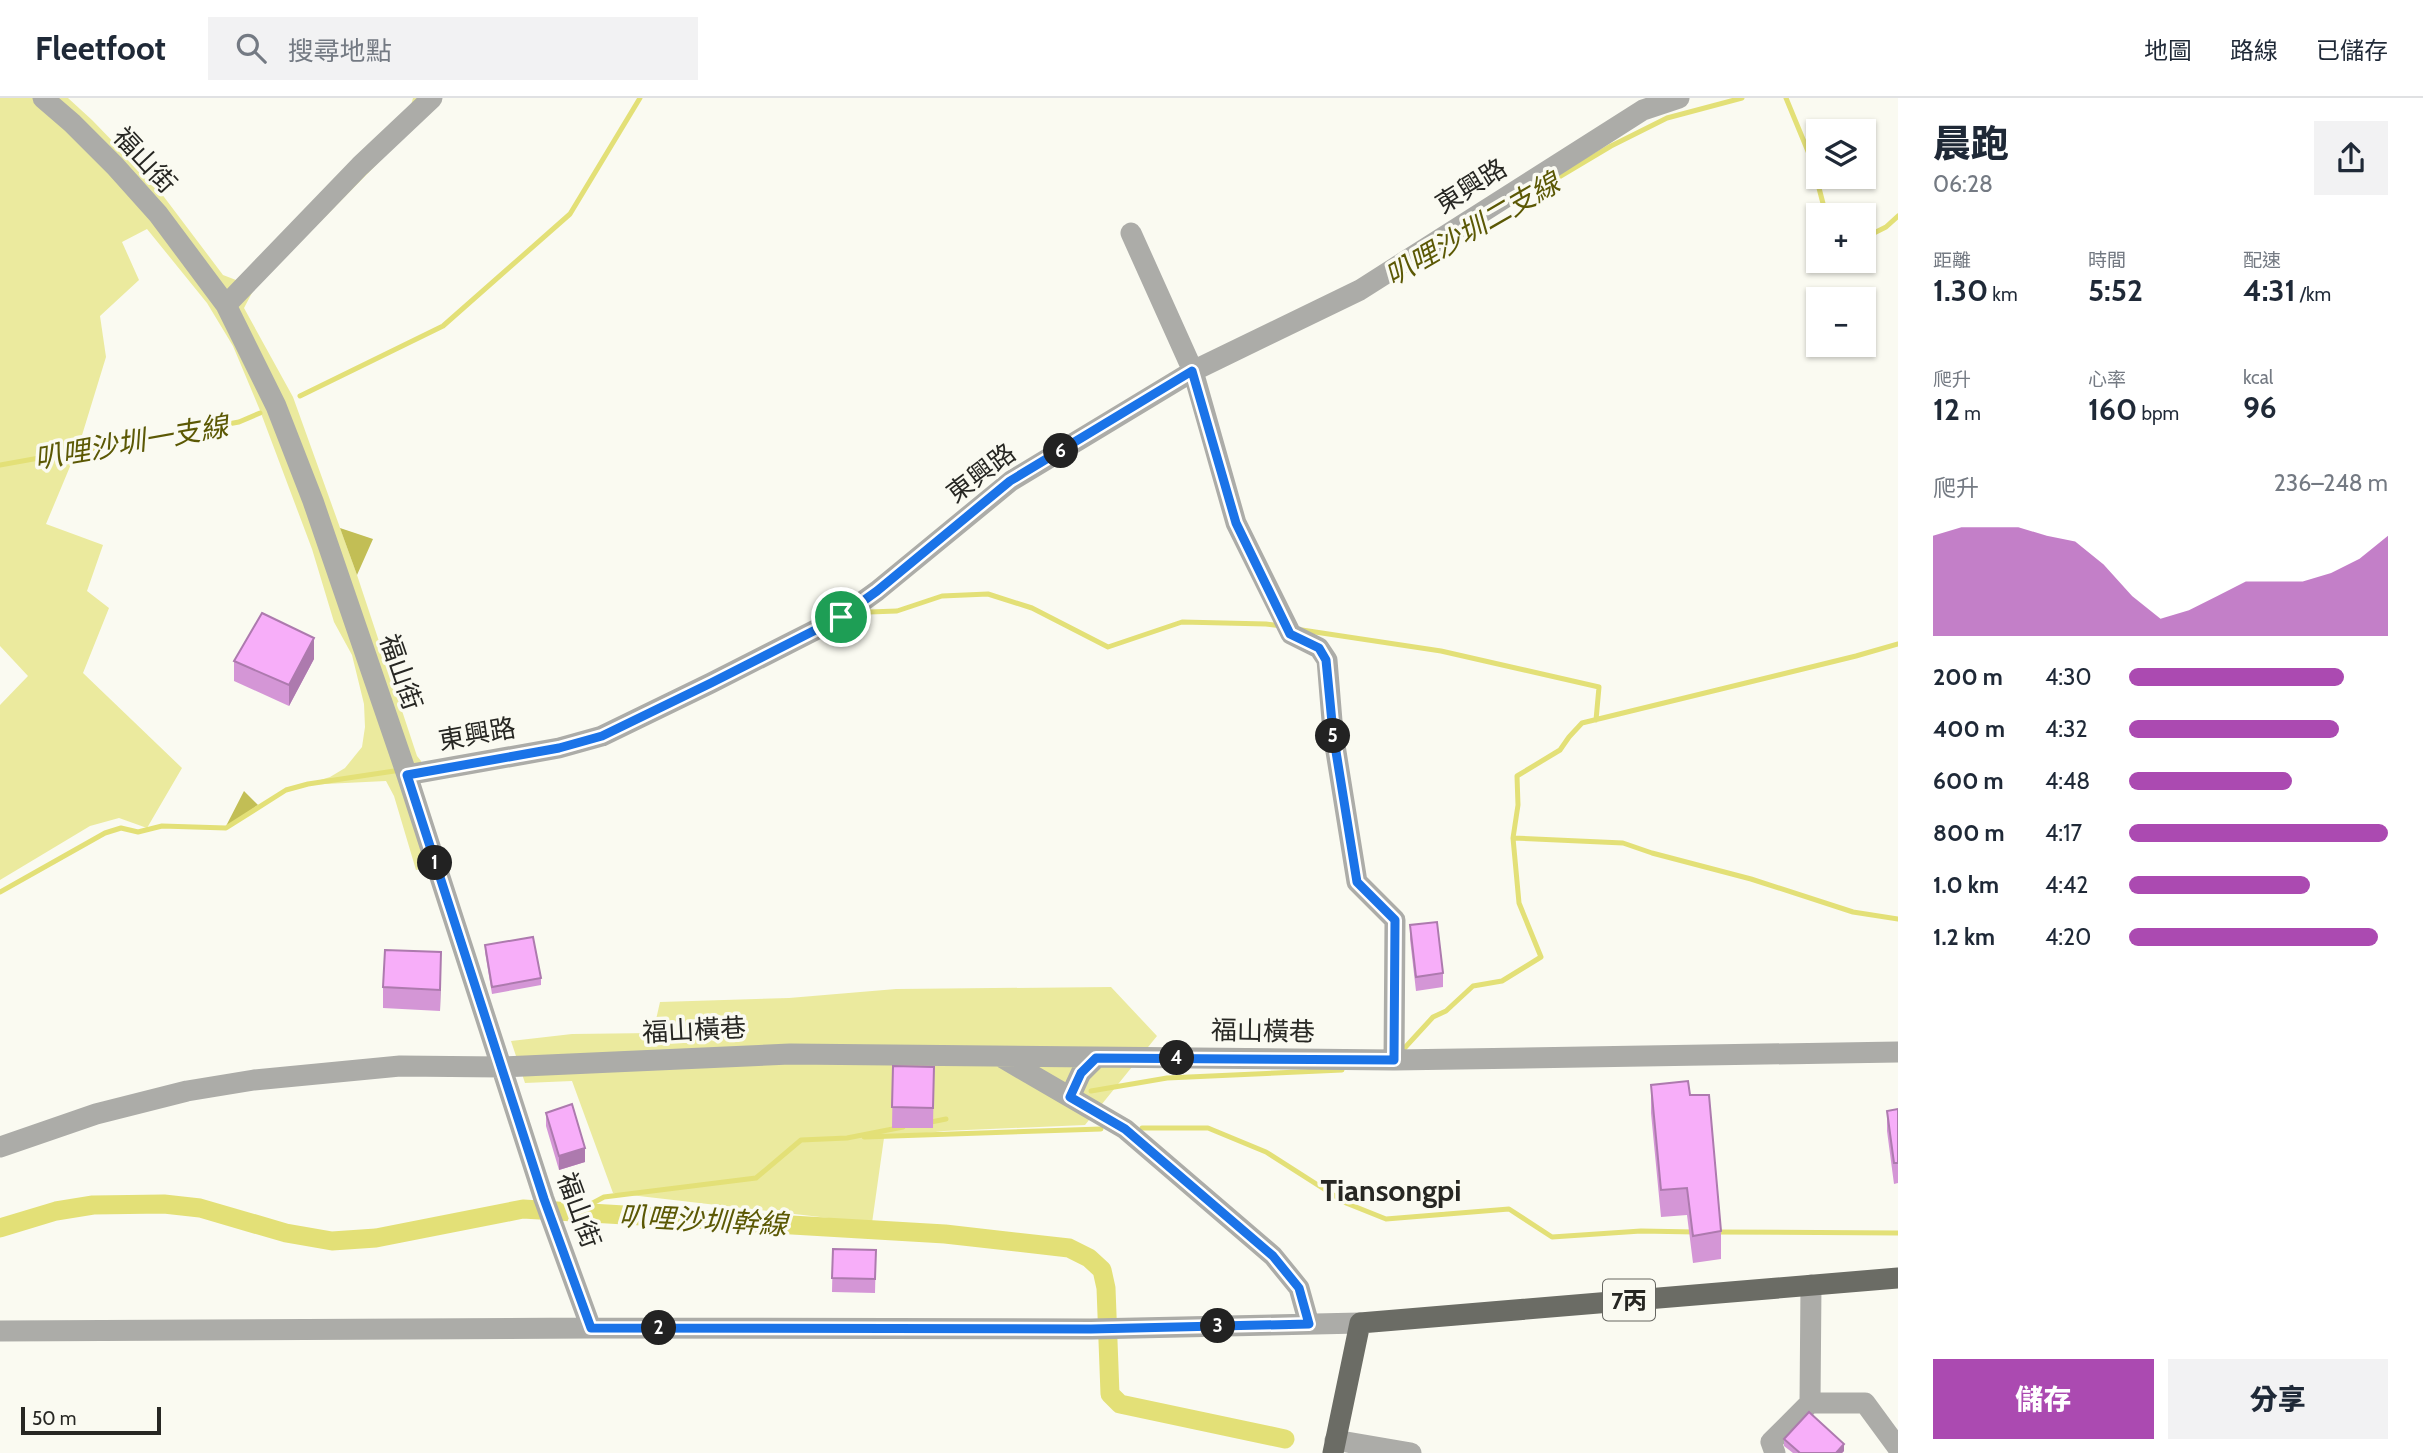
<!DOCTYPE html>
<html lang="zh-TW">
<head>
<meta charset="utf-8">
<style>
	:root { --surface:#fff; --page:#f2f2f3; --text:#1f2937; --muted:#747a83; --line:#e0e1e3; --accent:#ab4ab1 }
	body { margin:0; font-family:Cabin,"Noto Sans TC",sans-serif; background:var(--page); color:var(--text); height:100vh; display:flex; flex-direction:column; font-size:26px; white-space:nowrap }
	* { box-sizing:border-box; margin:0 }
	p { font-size:23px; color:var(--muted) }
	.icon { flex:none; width:38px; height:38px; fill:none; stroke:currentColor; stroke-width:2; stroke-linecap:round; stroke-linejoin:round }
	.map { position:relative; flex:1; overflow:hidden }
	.sheet { display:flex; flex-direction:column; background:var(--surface); width:525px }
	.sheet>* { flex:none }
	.fabs { position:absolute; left:1806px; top:21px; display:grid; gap:14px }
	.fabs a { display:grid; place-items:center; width:70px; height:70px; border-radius:0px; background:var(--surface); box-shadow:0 2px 5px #0004; font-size:35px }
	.scale { position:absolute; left:21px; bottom:18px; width:140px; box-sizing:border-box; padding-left:7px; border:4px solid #272723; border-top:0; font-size:19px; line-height:24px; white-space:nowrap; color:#272723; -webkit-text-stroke:5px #fafaf1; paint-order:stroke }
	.pin { position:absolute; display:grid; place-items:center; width:60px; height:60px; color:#fff; margin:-30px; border:4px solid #fff; border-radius:50%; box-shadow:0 2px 7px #0007 }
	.km { position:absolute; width:35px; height:35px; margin:-18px; border-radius:50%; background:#222; color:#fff; font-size:19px; line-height:35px; text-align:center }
	.round { display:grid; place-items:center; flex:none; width:74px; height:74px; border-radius:0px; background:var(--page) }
	.summary { display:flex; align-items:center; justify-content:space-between; height:119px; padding:0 35px }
	h1 { font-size:38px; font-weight:800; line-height:52px }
	.figures { display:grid; grid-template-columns:repeat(3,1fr); gap:10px; height:119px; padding:7px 35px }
	.figures div { display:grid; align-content:center }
	.figures b { font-size:30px; font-weight:800 }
	.figures small { font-size:19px; font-weight:400 }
	.figures p { font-size:19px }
	.chart { height:196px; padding:14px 35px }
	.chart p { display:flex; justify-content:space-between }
	.chart svg { width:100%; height:126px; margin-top:7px; fill:var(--accent); opacity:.7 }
	.button { display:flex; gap:14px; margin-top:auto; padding:14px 35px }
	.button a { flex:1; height:80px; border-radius:0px; background:var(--accent); color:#fff; font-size:28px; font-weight:800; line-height:80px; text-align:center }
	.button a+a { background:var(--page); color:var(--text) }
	ul { padding:0 35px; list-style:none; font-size:23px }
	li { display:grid; grid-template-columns:112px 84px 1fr; align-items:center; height:52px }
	li i { height:18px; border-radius:9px; background:var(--accent) }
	header { display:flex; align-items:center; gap:42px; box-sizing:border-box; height:98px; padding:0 35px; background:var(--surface); border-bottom:2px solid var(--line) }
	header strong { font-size:33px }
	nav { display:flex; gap:38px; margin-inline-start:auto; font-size:24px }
	.search { width:490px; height:63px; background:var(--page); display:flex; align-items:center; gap:18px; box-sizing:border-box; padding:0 24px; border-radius:0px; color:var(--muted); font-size:26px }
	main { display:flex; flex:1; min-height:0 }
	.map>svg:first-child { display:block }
</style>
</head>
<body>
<header>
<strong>Fleetfoot</strong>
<div class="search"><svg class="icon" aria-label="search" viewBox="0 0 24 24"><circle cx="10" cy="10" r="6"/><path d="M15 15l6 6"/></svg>搜尋地點</div>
<nav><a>地圖</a><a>路線</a><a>已儲存</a></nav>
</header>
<main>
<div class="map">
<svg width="1898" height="1355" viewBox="0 0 1898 1355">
	<rect width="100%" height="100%" fill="#fafaf1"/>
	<path fill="#ebea9e" d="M0,0h68l24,22 63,65 68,90 13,5 175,-175 2,-7h29l-188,191 -10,19 49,89 64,178 60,181 4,5 5,20 -6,2 24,77 -28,10 -22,-74 -8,-15 -82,4 26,-8 15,-9 17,-21 3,-20 -1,-23 -12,-49 -18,-33 -22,-73 -53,-141 -26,-62 -26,-43 -60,-74 -25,13 17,38 -39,36 6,41 -27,88 -33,79 57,21 -16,46 22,17 -26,65 99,95 -35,60 -28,-10 -29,8 -90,54v-175l28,-29 -28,-30z
		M1111,889l46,49 -72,89 -141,6 -60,7 -12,85 -259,-30 -41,-112 -47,2 -14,-42 61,-7 81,-1 7,-31 129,-4 107,-9z"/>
	<path fill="#c2be55" d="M340,430l33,11 -16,36z
		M244,693l14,14 -33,23z"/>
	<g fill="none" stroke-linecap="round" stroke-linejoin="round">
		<path stroke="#e3e077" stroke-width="5" d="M1786,0l26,63 14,54
			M1527,98l84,-50 56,-28 75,-20
			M1864,140l22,-11 12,-11
			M300,298l143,-70 127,-112 70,-116
			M0,367l239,-43 21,-9
			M869,514l28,-1 45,-15 46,-2 44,14 76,39 74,-25 84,2 16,2
			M1302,532l139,21 158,36 -3,33
			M1513,740l5,-33 -1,-29 43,-26 9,-13 13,-14 274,-67 42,-12
			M0,794l105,-59 16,-5 17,4 24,-6 64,2 60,-38 22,-6 93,-14
			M1400,955l33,-36 13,-6 27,-25 29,-5 39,-24 -22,-54 -6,-65 110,5 29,10 99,26 102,33 45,7
			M1091,993l76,-13 175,-8
			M926,1025l20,-4
			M1142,1030h66l58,24 80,51 40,16 123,-10 43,28 89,-6 54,1
			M864,1039l237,-8
			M576,1114l28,-15 152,-19 45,-38 46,-2 56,-11
			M1715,1134l183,1"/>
		<path stroke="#e3e077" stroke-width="19" d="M0,1130l56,-17 37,-6 71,-1 36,4 86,25 46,8 44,-3 147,-29 422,25 124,14 20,10 13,12 4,18 4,106 10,10 165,35"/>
		<path stroke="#acaca8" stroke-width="21" d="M43,0l29,25 43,43 43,48 68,91 50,101 37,95 94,274 137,424 47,129
			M1131,135l62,138 43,152 55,111 28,14 8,12 6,73 24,149 38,38 -1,140
			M226,207l134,-139 72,-68
			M407,677l152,-27 43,-12 109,-53 130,-66 36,-26 134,-110 182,-110 167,-81 283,-180 36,-12
			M1003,960l122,71 148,127 26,32 10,36
			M1070,999l11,-24 15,-15
			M0,1049l96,-33 91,-23 67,-11 146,-14 101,1 289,-13 604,6 504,-8
			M0,1233l591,-3 500,1 269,-6
			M1810,1305l1,-118
			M1335,1342l76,13
			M1775,1355l-4,-11 39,-39h55l33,45"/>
		<path stroke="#6b6c65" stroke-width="21" d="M1333,1355l27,-130 538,-45"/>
	</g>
	<path fill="#d496d6" d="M314,561l-25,47 -55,-25v-20z
		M1410,827l33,48v14l-27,4 -6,-52z
		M485,847l56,33v7l-49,9 -7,-42z
		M441,875l-1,38 -57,-3v-21z
		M893,968l41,1 -1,61h-41z
		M1651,987l70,146v28l-28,4 -6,-48 -26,2 -10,-104z
		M1898,1011v74l-4,1 -7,-53v-20z
		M546,1015l39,49 -26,8 -13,-44z
		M833,1151l43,1 -1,43 -43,-1z
		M1784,1341l60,12 -2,2h-49l-9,-7z"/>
	<path fill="#ad7aae" d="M314,540v21l-25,47v-21z
		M441,854v21l-1,38v-21z
		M585,1050v14l-26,8v-14z
		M1844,1346v7l-2,2h-6z"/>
	<path fill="#f7aef9" stroke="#ad7aae" stroke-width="2" d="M262,515l52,25 -25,47 -55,-24z
		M1437,824l6,51 -27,4 -6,-52z
		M533,839l8,41 -49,9 -7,-42z
		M385,852l56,2 -1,38 -57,-3z
		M893,968l41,1 -1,41 -41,-1z
		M1688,983l2,14h19l12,136 -28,5 -6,-48 -26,2 -10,-105z
		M572,1006l13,44 -26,8 -13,-43z
		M1898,1011v54h-4l-7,-52z
		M833,1151l43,1 -1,29 -43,-1z
		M1809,1314l35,32 -8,9h-36l-16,-14z"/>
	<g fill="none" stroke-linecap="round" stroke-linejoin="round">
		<g stroke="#fff" stroke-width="14">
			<path id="route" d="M1192,273l44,152 54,111 29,14 7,12 7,73 24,149 38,38 -1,140 -298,-2 -15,15 -11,24 55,32 148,127 26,32 10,36 -218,5 -500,-1 -47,-129 -137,-424 152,-27 43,-12 109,-53 130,-66 36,-26 133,-110z"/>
		</g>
		<use href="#route" stroke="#1a73e8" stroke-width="9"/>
	</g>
	<g text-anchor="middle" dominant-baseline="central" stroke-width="7" stroke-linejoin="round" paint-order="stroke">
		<rect fill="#fafaf1" stroke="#666661" stroke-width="2" x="1603" y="1181.5" width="52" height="41" rx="5"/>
		<g font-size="24" font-weight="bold" fill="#272723">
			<text x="1629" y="1202">7丙</text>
		</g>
		<g font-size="26" fill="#272723" stroke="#fafaf1">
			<text transform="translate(145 62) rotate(47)">福山街</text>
			<text transform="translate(1471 88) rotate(-32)">東興路</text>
			<text transform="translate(981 375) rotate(-37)">東興路</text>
			<text transform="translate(401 574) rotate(71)">福山街</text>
			<text transform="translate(477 636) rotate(-10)">東興路</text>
			<text transform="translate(694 932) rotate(-3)">福山橫巷</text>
			<text transform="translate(1263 933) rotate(1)">福山橫巷</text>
			<text transform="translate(579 1112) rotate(70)">福山街</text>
		</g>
		<g font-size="28" font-style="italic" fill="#5b5804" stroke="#fafaf1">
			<text transform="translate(1472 131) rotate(-30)">叭哩沙圳二支線</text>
			<text transform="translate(131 344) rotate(-10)">叭哩沙圳一支線</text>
			<text transform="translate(703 1122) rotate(3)">叭哩沙圳幹線</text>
		</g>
		<g font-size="30" font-weight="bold" fill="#272723" stroke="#fafaf1">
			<text x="1391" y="1092">Tiansongpi</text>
		</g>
	</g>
</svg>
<div class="fabs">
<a><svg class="icon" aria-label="layers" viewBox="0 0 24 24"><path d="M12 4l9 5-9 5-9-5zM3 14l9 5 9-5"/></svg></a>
<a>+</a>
<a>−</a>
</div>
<div class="scale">50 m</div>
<div class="pin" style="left:841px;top:519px;background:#1e9e55"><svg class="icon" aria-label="arrive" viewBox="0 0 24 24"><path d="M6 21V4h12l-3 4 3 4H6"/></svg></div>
<b class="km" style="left:435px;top:765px">1</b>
<b class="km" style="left:659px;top:1230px">2</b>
<b class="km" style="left:1218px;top:1228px">3</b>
<b class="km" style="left:1177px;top:960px">4</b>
<b class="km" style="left:1333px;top:638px">5</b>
<b class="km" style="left:1061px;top:353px">6</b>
</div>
<section class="sheet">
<div class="summary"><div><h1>晨跑</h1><p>06:28</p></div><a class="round"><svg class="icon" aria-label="share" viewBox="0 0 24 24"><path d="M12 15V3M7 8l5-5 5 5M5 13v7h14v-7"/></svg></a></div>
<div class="figures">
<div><p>距離</p><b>1.30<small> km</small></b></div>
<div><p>時間</p><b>5:52</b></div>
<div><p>配速</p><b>4:31<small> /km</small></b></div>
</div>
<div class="figures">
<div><p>爬升</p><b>12<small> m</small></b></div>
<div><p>心率</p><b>160<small> bpm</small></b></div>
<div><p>kcal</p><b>96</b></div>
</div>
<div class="chart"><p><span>爬升</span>236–248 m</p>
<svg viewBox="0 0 160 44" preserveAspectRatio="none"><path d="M0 44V9L10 6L20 6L30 6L40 9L50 11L60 19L70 30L80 38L90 35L100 30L110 25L120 25L130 25L140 22L150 17L160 9V44z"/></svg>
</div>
<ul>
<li><b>200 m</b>4:30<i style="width:83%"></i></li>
<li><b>400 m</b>4:32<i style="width:81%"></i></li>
<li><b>600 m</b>4:48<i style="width:63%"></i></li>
<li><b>800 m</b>4:17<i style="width:100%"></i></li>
<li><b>1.0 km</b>4:42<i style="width:70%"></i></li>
<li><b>1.2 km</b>4:20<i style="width:96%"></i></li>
</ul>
<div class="button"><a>儲存</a><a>分享</a></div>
</section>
</main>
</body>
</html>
